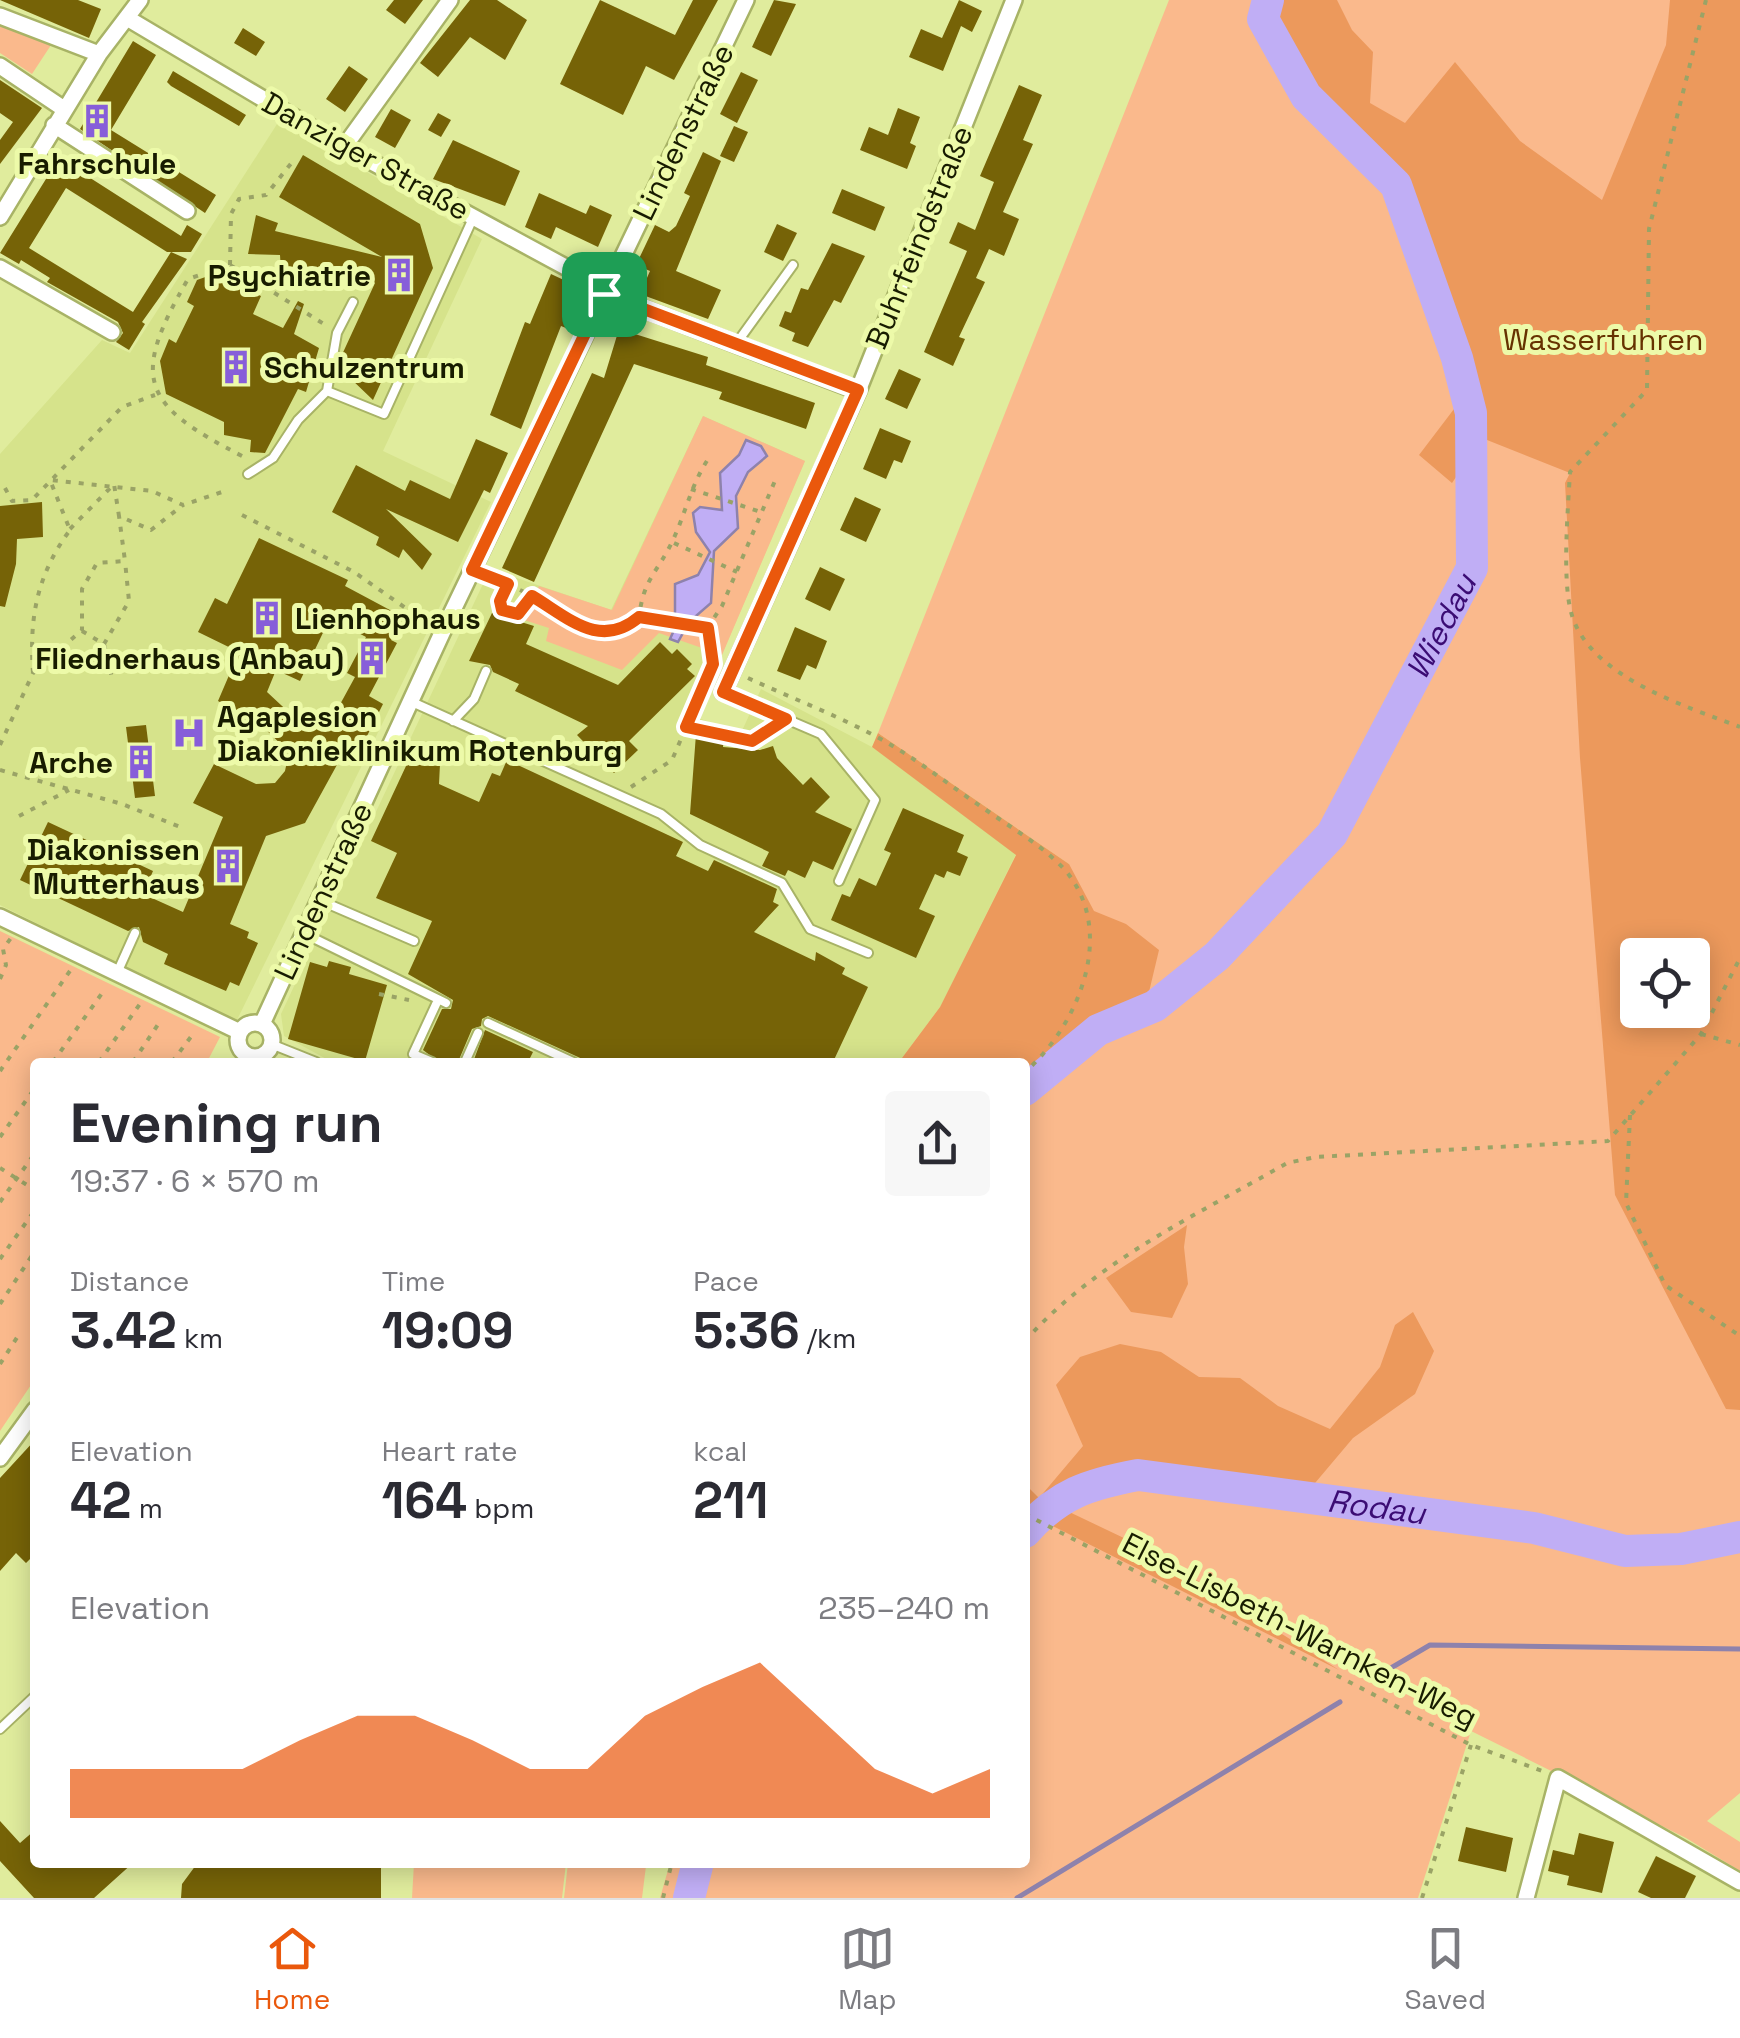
<!DOCTYPE html>
<html lang="en">
<head>
<meta charset="utf-8">
<style>
	:root { --surface:#fff; --page:#f7f7f7; --text:#2b2b33; --muted:#7c7c81; --line:#e1e1e2; --accent:#ea580c }
	body { margin:0; font-family:"Space Grotesk",sans-serif; background:var(--page); color:var(--text); height:100vh; display:flex; flex-direction:column; font-size:38px; white-space:nowrap }
	* { box-sizing:border-box; margin:0 }
	p { font-size:32px; color:var(--muted) }
	.icon { flex:none; width:55px; height:55px; fill:none; stroke:currentColor; stroke-width:2; stroke-linecap:round; stroke-linejoin:round }
	.map { position:relative; flex:1; overflow:hidden }
	.details { position:absolute; left:30px; top:1058px; width:1000px; height:810px; display:flex; flex-direction:column; background:var(--surface); border-radius:10px; box-shadow:0 5px 25px #0003 }
	.details>* { flex:none }
	.controls { position:absolute; left:1620px; top:938px; display:grid; gap:20px }
	.controls a { display:grid; place-items:center; width:90px; height:90px; border-radius:10px; background:var(--surface); box-shadow:0 5px 25px #0003; font-size:50px }
	.pin { position:absolute; display:grid; place-items:center; width:85px; height:85px; color:#fff; margin:-42px; border-radius:20px; box-shadow:0 5px 15px #0006 }
	.round { display:grid; place-items:center; flex:none; width:105px; height:105px; border-radius:10px; background:var(--page) }
	.headline { display:flex; align-items:center; justify-content:space-between; height:170px; padding:0 40px }
	h1 { font-size:55px; font-weight:800; line-height:75px }
	.figures { display:grid; grid-template-columns:repeat(3,1fr); gap:15px; height:170px; padding:10px 40px }
	.figures div { display:grid; align-content:center }
	.figures b { font-size:50px; font-weight:800 }
	.figures small { font-size:28px; font-weight:400 }
	.figures p { font-size:28px }
	.chart { height:280px; padding:20px 40px }
	.chart p { display:flex; justify-content:space-between }
	.chart svg { width:100%; height:180px; margin-top:10px; fill:var(--accent); opacity:.7 }
	.tab-bar { display:flex; justify-content:space-around; align-items:center; height:140px; border-top:2px solid var(--line); background:var(--surface); font-size:28px; color:var(--muted) }
	.tab-bar a { display:grid; justify-items:center; gap:5px }
	.tab-bar .on { color:var(--accent) }
	.map>svg:first-child { display:block }
</style>
</head>
<body>
<div class="map">
<svg width="1740" height="1898" viewBox="0 0 1740 1898">
	<rect width="100%" height="100%" fill="#e0ec9d"/>
	<path fill="#d6e38b" d="M279,121l203,118 -99,212 108,51 -255,520 -236,-117v-451l102,-114 28,13z
		M703,416l102,45 -110,256 46,16 20,-44 111,58 144,107 -76,153 -41,55h-567l-48,-26 -3,-22 209,-445 121,41z"/>
	<path fill="#fab98c" fill-rule="evenodd" d="M1169,0h571v1793l-33,28 33,21v29l-54,-33 -215,-107 -53,167h-758l10,-35 355,-1v-800l44,-198 -191,-131zM1638,955h54v55h-54z
		M0,22l53,20 -21,32 -32,-21z
		M703,416l102,45 -83,194 -63,-22 -37,37 -76,-29 3,-13 -28,-9 18,-33 73,24z
		M0,931l220,106 -13,25h-172v317l-35,52z
		M414,1863h152l-4,35h-150z
		M568,1863l78,3 -4,32h-78z"/>
	<path fill="#ec995c" fill-rule="evenodd" d="M1272,0h65l15,30 21,22 -3,51 35,20 50,-61 65,79 82,59 64,-155 4,-45h70v1410l-14,-1 -111,-214 -35,-437 -15,-275 5,-10 -88,-35 -30,45 -33,-28 35,-46 3,-51 -74,-208 -38,-27 -36,-35 -42,-70zM1638,955h54v55h-54z
		M878,733l191,131 25,47 32,13 33,26 -10,42 -89,53 -35,32v-15h-126l41,-55 76,-152 -144,-108z
		M1187,1225l-3,22 4,37 -16,34 -41,-6 -25,-34z
		M1413,1312l21,39 -19,43 -62,44 -43,51 -174,-22 -55,12 -41,19 109,52 190,120 -314,-158v-28l14,14 44,-52 -27,-61 24,-28 40,-13 41,8 38,25 41,1 38,28 52,23 50,-62 15,-42z"/>
	<path fill="#c0aef5" stroke="#8e82ac" stroke-width="2.5" d="M746,440l15,6 6,10 -19,16 -12,24 2,32 -24,23 -3,52 -22,19 -11,20 -8,-3 5,-11v-44l23,-9 12,-23 -14,-20 -3,-19 7,-6 22,3 -2,-37 19,-18z"/>
	<g fill="none" stroke-linecap="round" stroke-linejoin="round">
		<path stroke="#8e82ac" stroke-width="5" d="M1379,1675l51,-30 310,4
			M1017,1898l323,-196"/>
		<g stroke="#c0aef5" stroke-width="32">
			<path id="s1" d="M1025,1090l73,-60 57,-24 62,-50 115,-122 140,-266 -1,-155 -14,-55 -61,-173 -90,-89 -43,-77 5,-19"/>
			<path id="s2" d="M1025,1532c33,-38 64,-48 113,-57l396,53 91,23 56,-2 59,-12"/>
			<path d="M689,1898l9,-36"/>
		</g>
	</g>
	<path fill="#766307" fill-rule="evenodd" d="M0,0h78l23,9 -12,29z
		M394,0h29l-18,24 -19,-14z
		M470,0h27l30,20 -22,40 -35,-23 -32,40 -18,-14z
		M600,0l75,35 18,-35h25l-44,80 -28,-14 -23,49 -63,-31z
		M774,0l22,4 -25,52 -19,-9z
		M959,0l23,11 -10,21 -11,-6 -18,45 -34,-14 12,-28 21,9z
		M243,28l22,14 -9,14 -22,-13z
		M133,41l23,14 -45,75 105,65 -11,18 -125,-84z
		M349,66l19,13 -23,33 -19,-13z
		M173,71l73,44 -7,11 -68,-40 -4,-4z
		M741,72l17,8 -21,43 -17,-9z
		M0,80l42,28 -42,56v-24l13,-18 -13,-9z
		M1019,85l23,10 -19,45 10,4 -30,68 16,7 -15,37 -15,-7 -13,29 9,4 -26,55 6,2 -12,27 -29,-14 43,-101 -18,-8 9,-21 17,8 19,-48 -14,-6z
		M898,108l22,9 -10,26 6,3 -9,23 -47,-19 9,-23 19,8z
		M391,109l20,11 -16,28 -20,-11z
		M438,113l13,7 -10,17 -13,-7z
		M734,126l14,6 -14,30 -14,-6z
		M453,140l67,31 -15,35 -72,-27z
		M703,152l18,9 -45,110 45,19 -13,29 -68,-25 10,-23 -14,-6 19,-40 14,7 7,-6 14,-30 -6,-3z
		M303,155l117,69 13,44 -60,132 -23,-22 3,-7 -13,-12 35,-76 -13,-14 -53,15 -4,-15 -24,2 -1,-16 -32,-1 8,-39 22,8 -3,8 107,26 -103,-60z
		M59,158l122,78 6,-11 15,9 -11,18h-24l-101,-64 -37,60 104,64 38,-60 16,7 -45,63 3,2 -16,26 -13,-8 7,-9 -5,-11 -71,-40 3,-4 -29,-18 -2,4 -19,-11z
		M842,189l43,18 -10,24 -43,-18z
		M539,193l47,21 4,-9 22,10 -14,32 -42,-20 -5,12 -26,-12z
		M777,224l20,9 -14,28 -19,-9z
		M832,243l33,13 -24,47 -7,-3 -26,47 -16,-6 3,-8 -16,-7 6,-15 6,2 10,-25 7,2z
		M551,274l32,15 -17,39 -5,-2 -40,103 -31,-14 35,-93 5,2z
		M211,275l50,21 -8,18 30,14 15,-27 6,3 -10,30 25,14 -13,44 -8,-3 -33,64 -15,-1 1,-12 -27,-5v-13l-58,-28 -6,-33 9,-22 7,4 18,-37 -7,-4 10,-22z
		M619,329l89,28 -2,8 109,38 -9,26 -87,-30 3,-7 -88,-28 -100,218 -32,-14 90,-195 12,5z
		M899,369l22,10 -14,30 -22,-10z
		M880,428l31,13 -9,22 -8,-3 -8,19 -23,-10z
		M476,439l32,14 -18,40 -6,-3 -26,52 -72,-33 46,45 -10,16 -19,-21 -4,9 -23,-13 3,-8 -47,-25 24,-47 49,26 5,-11 40,19z
		M855,497l26,12 -15,33 -26,-12z
		M42,502l1,35 -26,2 -1,25 -11,43 -5,-1v-100z
		M259,538l89,42 -3,6 58,31 -12,23 6,3 -28,53 14,8 -21,42 -24,17 -33,60 -39,13 -36,88 19,8 -2,6 11,5 -19,43 -9,-4 -4,9 -62,-27 4,-10 -25,-12 -4,-15 -11,4 -108,-51 28,-58 105,49 -10,23 40,18 40,-95 -30,-14 21,-39 42,20 19,-1 10,-12 4,-19 -29,-28 -42,-23 21,-49 -41,-20 17,-34 12,6zM330,618l36,19 -19,36 8,4 -23,42 -22,13 -43,-40 9,-22 24,11z
		M820,567l25,12 -15,32 -25,-12z
		M492,613l42,13 -8,18 92,41 42,-43 12,12 5,-5 15,15 -5,5 8,7 -66,65 9,9 -24,23 -37,-38 11,-9 -73,-35 4,-7 -26,-12 -3,-7 -21,-4z
		M795,627l32,14 -11,28 -9,-4 -7,15 -23,-9z
		M146,725l9,71 -20,2 -9,-71z
		M696,734l28,2 -1,11 37,3 13,-4 4,12 26,27 8,-8 19,20 -15,15 37,17 -19,41 -20,-9 -8,17 -17,-8 -3,6 -23,-10 7,-14 -79,-38z
		M413,751l27,13 -1,20 40,18 13,-29 8,3 7,-16 176,82 -7,14 32,15 6,-11 63,29 -4,13 6,3 -25,27 61,29 1,-9 29,16 -3,6 26,13 -35,75h-244l-101,-46 -6,3 -1,7 -9,3 -14,33h-19l-16,-12 19,-41h9l2,-9 -45,-26 24,-53 -56,-23 21,-45 -26,-12z
		M903,808l61,27 -7,17 11,5 -8,19 -13,-5 -3,7 -9,-4 -16,35 16,7 -19,42 -85,-38 11,-26 8,3 9,-19 17,8 15,-33 -7,-3z
		M329,961l22,6 -2,7 38,11 -22,76 -77,-22 22,-77 17,5z
		M485,1030l48,22 -5,10h-55z
		M35,1440v114l-9,9 -10,-10 -16,18v-93z
		M0,1821l20,22 15,-13v32h99l-40,36h-60l-34,-37z
		M1466,1827l47,11 -7,34 -48,-11z
		M1579,1833l35,9 -12,51 -35,-8 2,-9 -21,-5 5,-21 21,5z
		M1656,1856l40,20 -11,22h-34l-13,-6z
		M243,1862h138v36h-200l1,-14 14,-19z"/>
	<g fill="none" stroke-linecap="round" stroke-linejoin="round">
		<g stroke="#a8b366" stroke-width="12">
			<path id="lane" d="M736,344l57,-79
				M327,391l57,23 90,-198
				M248,474l25,-16 25,-38 29,-29 10,-58 16,-31
				M472,570l36,15
				M723,692l98,42 54,66 -36,81
				M412,702l249,112 39,31 82,38 28,46 58,24
				M453,721l21,-22 12,-28
				M319,900l95,41
				M303,933l143,70
				M117,973l18,-40
				M488,1023l85,39
				M271,1044l45,18
				M432,1062l-19,-8 25,-54
				M465,1062l13,-29
				M0,1729l35,-33"/>
		</g>
		<g stroke="#a8b366" stroke-width="20">
			<path id="street" d="M0,16l99,38
				M127,18l217,129 264,143
				M0,66l64,43
				M54,125l133,86
				M344,147l106,-147
				M0,217l99,-163 41,-54
				M0,268l112,64
				M605,294l253,97
				M723,692l135,-301 156,-391
				M0,917l240,115
				M238 1040a17 17 0 1 1 34 0a17 17 0 1 1-34 0Z
				M262,1024l180,-391 304,-633
				M0,1458l35,-48
				M1526,1898l32,-120 182,104"/>
		</g>
		<path stroke="#9aa366" stroke-width="4" stroke-dasharray="5 8" stroke-linecap="butt" d="M1706,0l-57,229 -2,161 -77,82c-2,37 -8,106 1,140 17,65 115,94 169,115
			M230,265l1,-51 8,-15 27,-4 27,-34
			M242,456c-101,-52 -112,-77 -54,-177l42,-14 97,61
			M5,488l7,13 20,-1 90,-93 33,-12
			M691,489l70,23
			M242,515l112,57 73,51
			M70,529l44,-45 5,32 32,14 32,-25
			M674,543l63,29
			M520,590c41,20 75,63 119,27 5,-40 18,-43 34,-77 13,-28 19,-59 38,-85
			M503,595l-1,15 16,4 15,-18
			M639,617l68,11
			M707,628l15,-22 55,-130
			M82,631l22,13 8,34
			M104,644l25,-43 -4,-40
			M33,673c-4,-56 4,-98 37,-143l-20,-50 102,11 31,14 45,-15
			M748,678c45,21 94,39 138,64 35,20 67,46 100,68 27,19 57,36 79,60 53,62 13,156 -40,202
			M686,727l66,14 23,-14
			M0,745l33,-72 49,-43v-41l15,-26 28,-2 -6,-45
			M0,770l122,34 61,24
			M631,787l41,-27 41,-95 -6,-37
			M19,816l50,-26
			M0,979l6,-14 -3,-16 8,-11
			M379,994l30,6
			M1701,1034l39,11
			M53,1062l52,-73
			M99,1062l43,-61
			M133,1062l28,-42
			M172,1062l21,-28
			M0,1071l72,-103
			M1630,1115l-4,88 39,82 75,51
			M0,1137l35,-49
			M0,1168l35,22
			M0,1202l35,-49
			M0,1259l35,-49
			M0,1304l35,-53
			M1025,1341c71,-80 170,-125 262,-178l29,-6 292,-16 93,-107 39,-76
			M0,1364l18,-28
			M1025,1514l446,231 74,27
			M663,1898l9,-36
			M1422,1898l49,-153"/>
		<use href="#lane" stroke="#fff" stroke-width="8"/>
		<use href="#street" stroke="#fff" stroke-width="15"/>
	</g>
	<g fill="none" stroke-linecap="round" stroke-linejoin="round">
		<g stroke="#fff" stroke-width="20">
			<path id="route" d="M604,294l254,96 -135,302 63,27 -34,22 -66,-14 27,-63 -5,-36 -69,-11c-39,33 -70,1 -107,-21l-14,18 -16,-4 -2,-9 8,-17 -36,-14z"/>
		</g>
		<use href="#route" stroke="#ea580c" stroke-width="12"/>
	</g>
	<defs>
		<g id="building-bare" transform="scale(2.7)"><path d="M-4-6H4V6H1V3H-1V6H-4ZM-2.5-4.3h1.7v1.8h-1.7ZM.8-4.3h1.7v1.8H.8ZM-2.5-1h1.7V.8h-1.7ZM.8-1h1.7V.8H.8Z" fill="#875ed9" stroke="#edfaa9" stroke-width="2.5" paint-order="stroke"/></g>
		<g id="hospital-bare" transform="scale(2.7)"><path d="M-5-5h3v3.5h4V-5h3V5h-3V1.5h-4V5h-3Z" fill="#875ed9" stroke="#edfaa9" stroke-width="2.5" paint-order="stroke"/></g>
	</defs>
	<g fill-rule="evenodd">
		<use href="#building-bare" x="97" y="121"/>
		<use href="#building-bare" x="399" y="275"/>
		<use href="#building-bare" x="236" y="367"/>
		<use href="#building-bare" x="267" y="618"/>
		<use href="#building-bare" x="372" y="658"/>
		<use href="#hospital-bare" x="189" y="733"/>
		<use href="#building-bare" x="141" y="762"/>
		<use href="#building-bare" x="228" y="866"/>
	</g>
	<g text-anchor="middle" dominant-baseline="central" stroke-width="10" stroke-linejoin="round" paint-order="stroke">
		<g font-size="30" fill="#181c00" stroke="#edfaa9">
			<text transform="translate(683 132) rotate(-64)">Lindenstraße</text>
			<text transform="translate(366 156) rotate(29)">Danziger Straße</text>
			<text transform="translate(919 237) rotate(-68)">Buhrfeindstraße</text>
			<text transform="translate(323 891) rotate(-65)">Lindenstraße</text>
			<text transform="translate(1300 1630) rotate(27)">Else-Lisbeth-Warnken-Weg</text>
		</g>
		<g font-size="30" font-weight="bold" fill="#181c00" stroke="#edfaa9" text-anchor="end">
			<text x="97" y="163" text-anchor="middle">Fahrschule</text>
			<text x="371" y="275">Psychiatrie</text>
			<text x="264" y="367" text-anchor="start">Schulzentrum</text>
			<text x="295" y="618" text-anchor="start">Lienhophaus</text>
			<text x="344" y="658">Fliednerhaus (Anbau)</text>
			<text x="217" y="716" text-anchor="start">Agaplesion<tspan x="217" dy="34">Diakonieklinikum Rotenburg</tspan></text>
			<text x="113" y="762">Arche</text>
			<text x="200" y="849">Diakonissen<tspan x="200" dy="34">Mutterhaus</tspan></text>
		</g>
		<g font-size="30" fill="#663200" stroke="#edfaa9">
			<text x="1603" y="339">Wasserfuhren</text>
		</g>
		<g font-size="32" font-style="italic" fill="#3b0c74" stroke="#edfaa9">
			<text stroke="none"><textPath href="#s1" startOffset="638">Wiedau</textPath></text>
			<text stroke="none"><textPath href="#s2" startOffset="370">Rodau</textPath></text>
		</g>
	</g>
</svg>
<div class="controls">
<a><svg class="icon" aria-label="locate" viewBox="0 0 24 24"><circle cx="12" cy="12" r="6"/><path d="M12 2v4M12 18v4M2 12h4M18 12h4"/></svg></a>
</div>
<div class="pin" style="left:604px;top:294px;background:#1e9e55"><svg class="icon" aria-label="arrive" viewBox="0 0 24 24"><path d="M6 21V4h12l-3 4 3 4H6"/></svg></div>
<section class="details">
<div class="headline"><div><h1>Evening run</h1><p>19:37 · 6 × 570 m</p></div><a class="round"><svg class="icon" aria-label="share" viewBox="0 0 24 24"><path d="M12 15V3M7 8l5-5 5 5M5 13v7h14v-7"/></svg></a></div>
<div class="figures">
<div><p>Distance</p><b>3.42<small> km</small></b></div>
<div><p>Time</p><b>19:09</b></div>
<div><p>Pace</p><b>5:36<small> /km</small></b></div>
</div>
<div class="figures">
<div><p>Elevation</p><b>42<small> m</small></b></div>
<div><p>Heart rate</p><b>164<small> bpm</small></b></div>
<div><p>kcal</p><b>211</b></div>
</div>
<div class="chart"><p><span>Elevation</span>235–240 m</p>
<svg viewBox="0 0 160 44" preserveAspectRatio="none"><path d="M0 44V32L10 32L20 32L30 32L40 25L50 19L60 19L70 25L80 32L90 32L100 19L110 12L120 6L130 19L140 32L150 38L160 32V44z"/></svg>
</div>
</section>
</div>
<nav class="tab-bar">
<a class="on"><svg class="icon" aria-label="home" viewBox="0 0 24 24"><path d="M3 11l9-7 9 7M6 9v11h12V9"/></svg>Home</a>
<a><svg class="icon" aria-label="map" viewBox="0 0 24 24"><path d="M3 6l6-2 6 2 6-2v14l-6 2-6-2-6 2zM9 4v14M15 6v14"/></svg>Map</a>
<a><svg class="icon" aria-label="saved" viewBox="0 0 24 24"><path d="M7 4h10v16l-5-4-5 4z"/></svg>Saved</a>
</nav>
</body>
</html>
